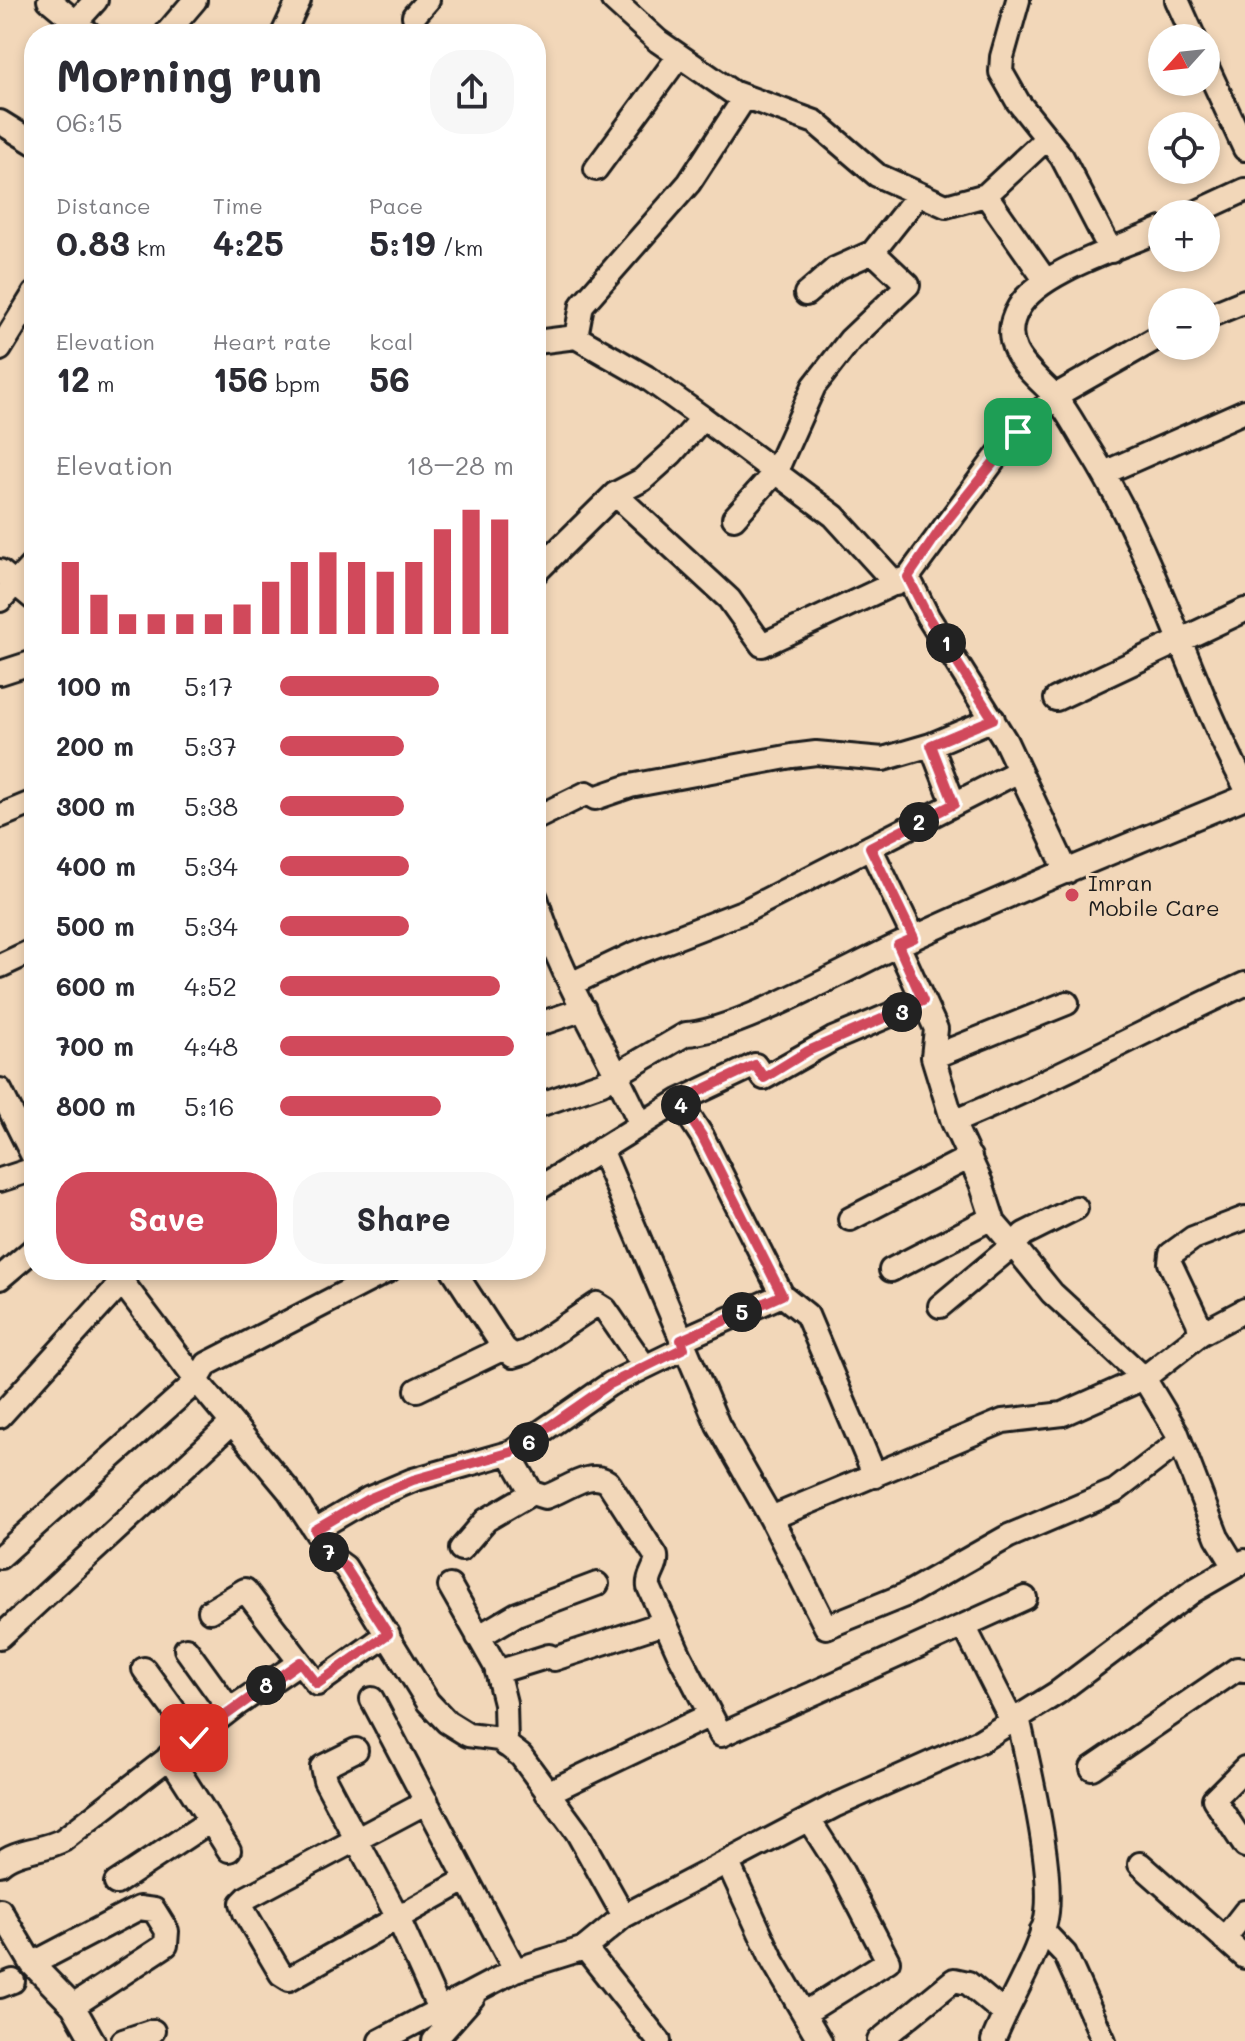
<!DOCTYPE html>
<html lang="en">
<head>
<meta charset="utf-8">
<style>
	:root { --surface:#fff; --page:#f7f7f7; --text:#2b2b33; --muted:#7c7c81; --accent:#d1495b }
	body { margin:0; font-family:Mali,sans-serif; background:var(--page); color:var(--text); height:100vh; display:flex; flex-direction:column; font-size:30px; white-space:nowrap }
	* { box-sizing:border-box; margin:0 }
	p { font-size:26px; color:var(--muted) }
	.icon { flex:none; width:44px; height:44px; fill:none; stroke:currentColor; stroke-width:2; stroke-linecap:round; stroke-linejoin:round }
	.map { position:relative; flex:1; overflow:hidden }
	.sheet { position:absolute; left:24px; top:24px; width:522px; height:1256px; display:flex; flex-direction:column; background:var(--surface); border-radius:32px; box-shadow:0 4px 12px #0003 }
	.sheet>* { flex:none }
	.needle { width:52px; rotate:243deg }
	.tools { position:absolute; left:1148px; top:24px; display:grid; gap:16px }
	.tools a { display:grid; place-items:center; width:72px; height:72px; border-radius:50%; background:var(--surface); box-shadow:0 4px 12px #0003; font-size:40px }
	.pin { position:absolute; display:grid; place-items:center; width:68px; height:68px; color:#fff; margin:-34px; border-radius:16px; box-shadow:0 4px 12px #0006 }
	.km { position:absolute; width:40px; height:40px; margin:-20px; border-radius:50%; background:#222; color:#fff; font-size:22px; line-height:40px; text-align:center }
	.round { display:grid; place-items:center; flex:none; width:84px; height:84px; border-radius:32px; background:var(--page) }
	.head { display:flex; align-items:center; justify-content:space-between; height:136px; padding:0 32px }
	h1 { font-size:44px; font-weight:700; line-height:60px }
	.stats { display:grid; grid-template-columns:repeat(3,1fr); gap:12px; height:136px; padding:8px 32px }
	.stats div { display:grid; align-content:center }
	.stats b { font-size:34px; font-weight:700 }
	.stats small { font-size:22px; font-weight:400 }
	.stats p { font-size:22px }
	.chart { height:224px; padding:16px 32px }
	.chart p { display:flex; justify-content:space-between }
	.chart svg { width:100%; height:144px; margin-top:8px; stroke:var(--accent); stroke-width:6 }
	.cta { display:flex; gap:16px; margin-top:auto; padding:16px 32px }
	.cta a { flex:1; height:92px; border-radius:32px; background:var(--accent); color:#fff; font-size:32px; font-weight:700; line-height:92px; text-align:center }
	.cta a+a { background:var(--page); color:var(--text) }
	ul { padding:0 32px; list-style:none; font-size:26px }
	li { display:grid; grid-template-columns:128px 96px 1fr; align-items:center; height:60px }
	li i { height:20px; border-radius:10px; background:var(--accent) }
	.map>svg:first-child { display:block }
</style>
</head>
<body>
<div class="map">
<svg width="1245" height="2041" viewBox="0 0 1245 2041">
	<rect width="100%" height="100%" fill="#f2d7b9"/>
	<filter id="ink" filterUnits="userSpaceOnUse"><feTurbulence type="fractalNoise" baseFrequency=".0125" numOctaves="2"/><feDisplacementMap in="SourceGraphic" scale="16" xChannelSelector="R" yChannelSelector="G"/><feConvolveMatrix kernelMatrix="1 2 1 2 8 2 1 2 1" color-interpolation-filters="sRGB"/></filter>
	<g filter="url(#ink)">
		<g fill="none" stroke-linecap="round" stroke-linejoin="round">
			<g stroke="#1c1c1c" stroke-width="28">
				<path id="minor" d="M49,0l41,34
					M613,0l45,41 74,51 83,30 62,53 69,31 40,-11 61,-57
					M1018,0l-16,57 -1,15 17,30 44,55 49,94
					M1177,0l17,38
					M414,16l14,-16
					M76,22l20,-22
					M166,34l29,-34
					M283,34l16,-34
					M1206,65l39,84
					M0,122l34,21
					M596,169l83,-113
					M986,195l60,86
					M1193,214l52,-24
					M1162,229c-38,18 -121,41 -143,78 -23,38 9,62 33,86 15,16 25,38 37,56 67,106 98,227 156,337
					M806,294l29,-25 38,-17
					M1206,317l39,-16
					M576,337l6,-32 107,-122 56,-86
					M536,342l40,-5 70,40 57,41 -31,35 -30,27 -27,14 -79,78
					M0,349l34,-55
					M703,418l131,98 62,68
					M1104,473l141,-62
					M615,494l114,105 33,46 146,-68 92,-125 55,-56 107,-61
					M734,518l42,-47 38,-85 36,-46 58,-55 -35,-33 46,-58
					M0,571l34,28
					M908,577l20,40 77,123 62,132
					M0,600l34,-37
					M0,673l34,-11
					M1056,699l189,-89
					M931,745l62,-26
					M0,816l34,-14
					M536,818l51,-25 8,5 35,-12 162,-30 24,-3 67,6 48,-14 23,59
					M870,847l44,91
					M536,898c24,80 71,151 105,227
					M898,945l38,84 -3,28 20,65 28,61 13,40 19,22 11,-11 52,-26
					M0,966l34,-16
					M571,984l63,-30 111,-43 274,-140
					M536,1025l48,-16
					M933,1057l134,-54
					M0,1090l34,68
					M679,1101l23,35 80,159 -101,45
					M536,1106l66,-23 84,-49c49,-2 162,-66 212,-89 114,-53 231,-100 347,-148
					M953,1122c100,-41 194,-93 292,-138
					M601,1149l117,276 53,93 232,-97 60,-7 81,-36 56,-44 -2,-12 -28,-59 1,-9 22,-16 52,-20
					M0,1180l34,-11
					M536,1190l143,-89 76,-36 9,13 69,-39 90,-38
					M850,1219l120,-62
					M113,1270l84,111 92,110 45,68 11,8 83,135 19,20 21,13 31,4 22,17 56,76 47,84
					M453,1270l51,78 9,8 13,-4 71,-48 8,5 40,58
					M891,1270l101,-52
					M0,1278l34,-29
					M782,1295l25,20 68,161
					M940,1306l73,-61 39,48 92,85 32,53 41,106 17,28
					M1200,1334l45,-24
					M417,1390l87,-42
					M0,1416l122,-134
					M509,1453l23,40 13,4c20,-6 44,-28 63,-15l48,74c2,12 -9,19 -7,31l31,69 41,79 304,-137
					M771,1518l55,109 79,-32 104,-59 106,-45 64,-49
					M315,1530l53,-31 45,-19 99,-28 98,-68 74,-36
					M461,1549l25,-29 46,-27
					M0,1557l197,-176 10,-17 182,-94
					M450,1586l46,81 9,36 1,42
					M210,1611l35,-21 55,72
					M964,1626l48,95
					M0,1637l232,-214
					M478,1637l39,-23 80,-30
					M186,1649l44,61
					M144,1669l50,69
					M497,1672l52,-16 5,3 110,-36
					M372,1699l143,271
					M356,1750l-34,17 3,13 73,138 41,91
					M169,1756l60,94
					M1092,1768l145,-99 8,1
					M1245,1768l-31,31 31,47
					M547,1793l163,-78
					M427,1802l-179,95 -6,6 3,10 36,61 8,5 178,-100
					M728,1863l45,98 47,80
					M0,1864c16,-15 43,-13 63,-24l172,-134 65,-44 17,22 71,-50
					M1140,1864l105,93
					M116,1883l94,-62
					M0,1910l32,54 41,42 20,35
					M1042,1930l23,24 39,87
					M1224,1939l21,-27
					M585,1948l74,93
					M32,1964l107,-56 15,2 13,21 -1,14 -93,61
					M0,1986l13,-5
					M805,2013l83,-52 -47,-91 -32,-50
					M123,2041l30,-10
					M380,2041l135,-71 70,-22 39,-32 210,-110 146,-65 77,-48 136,-102 52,-30
					M434,2041l39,-44
					M879,2041l75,-61 14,3 37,31
					M993,2041c16,-40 40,-76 52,-118 12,-43 -17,-159 -27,-206"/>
			</g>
			<use href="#minor" stroke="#f2d7b9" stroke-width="22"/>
		</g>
	</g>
	<g fill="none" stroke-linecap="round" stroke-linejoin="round" filter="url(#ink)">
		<g stroke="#fff" stroke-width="16">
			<path id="route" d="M194,1738l106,-76 17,22 71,-50 -43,-67 -11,-8 -19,-29 53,-31 45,-19 99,-28 98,-68 74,-36 -3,-8 101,-45 -80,-159 -23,-35 76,-36 9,13 44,-27 115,-50 -25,-56 16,-7 -44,-91 84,-43 -23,-59 62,-26 -65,-102 -20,-40 36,-53 74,-92"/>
		</g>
		<use href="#route" stroke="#d1495b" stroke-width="10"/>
	</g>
	<circle fill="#d1495b" stroke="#f2d7b9" stroke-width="3" cx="1072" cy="895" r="8"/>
	<g text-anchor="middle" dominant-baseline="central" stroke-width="6" stroke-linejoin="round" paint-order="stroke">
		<g font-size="22" fill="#1c1c1c" stroke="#f2d7b9" text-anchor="start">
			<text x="1088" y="882">Imran<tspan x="1088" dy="25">Mobile Care</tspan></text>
		</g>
	</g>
</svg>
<div class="tools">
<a><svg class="needle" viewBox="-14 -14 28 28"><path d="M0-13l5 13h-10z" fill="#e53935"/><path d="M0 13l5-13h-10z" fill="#7c7c81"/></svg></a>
<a><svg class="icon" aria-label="locate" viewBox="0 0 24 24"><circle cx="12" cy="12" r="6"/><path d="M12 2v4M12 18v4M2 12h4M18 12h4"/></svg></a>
<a>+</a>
<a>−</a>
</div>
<div class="pin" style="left:1018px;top:432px;background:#1e9e55"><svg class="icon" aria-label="arrive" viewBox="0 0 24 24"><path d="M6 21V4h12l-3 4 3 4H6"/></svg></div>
<div class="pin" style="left:194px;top:1738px;background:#d93025"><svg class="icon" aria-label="check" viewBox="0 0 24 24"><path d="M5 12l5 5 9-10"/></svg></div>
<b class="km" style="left:946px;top:643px">1</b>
<b class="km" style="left:919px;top:822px">2</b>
<b class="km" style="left:902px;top:1012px">3</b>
<b class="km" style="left:681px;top:1105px">4</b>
<b class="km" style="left:742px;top:1312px">5</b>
<b class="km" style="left:529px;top:1442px">6</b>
<b class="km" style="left:329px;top:1552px">7</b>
<b class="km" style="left:266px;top:1685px">8</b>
<section class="sheet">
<div class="head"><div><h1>Morning run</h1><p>06:15</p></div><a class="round"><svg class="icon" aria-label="share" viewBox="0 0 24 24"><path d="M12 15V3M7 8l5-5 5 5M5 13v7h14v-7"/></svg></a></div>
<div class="stats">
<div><p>Distance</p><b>0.83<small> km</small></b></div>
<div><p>Time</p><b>4:25</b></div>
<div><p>Pace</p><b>5:19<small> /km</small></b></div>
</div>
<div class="stats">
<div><p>Elevation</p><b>12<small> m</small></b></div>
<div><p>Heart rate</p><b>156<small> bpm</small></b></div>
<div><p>kcal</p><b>56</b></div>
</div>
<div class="chart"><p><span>Elevation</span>18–28 m</p>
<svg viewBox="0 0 160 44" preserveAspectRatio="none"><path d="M5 44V22M15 44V32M25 44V38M35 44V38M45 44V38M55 44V38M65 44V35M75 44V28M85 44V22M95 44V19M105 44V22M115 44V25M125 44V22M135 44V12M145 44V6M155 44V9"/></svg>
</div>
<ul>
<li><b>100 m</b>5:17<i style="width:68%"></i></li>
<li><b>200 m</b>5:37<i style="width:53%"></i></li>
<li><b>300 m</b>5:38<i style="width:53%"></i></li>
<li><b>400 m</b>5:34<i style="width:55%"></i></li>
<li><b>500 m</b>5:34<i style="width:55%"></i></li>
<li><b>600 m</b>4:52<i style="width:94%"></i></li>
<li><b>700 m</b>4:48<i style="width:100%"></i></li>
<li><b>800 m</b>5:16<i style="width:69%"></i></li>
</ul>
<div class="cta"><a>Save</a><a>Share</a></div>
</section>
</div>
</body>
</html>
